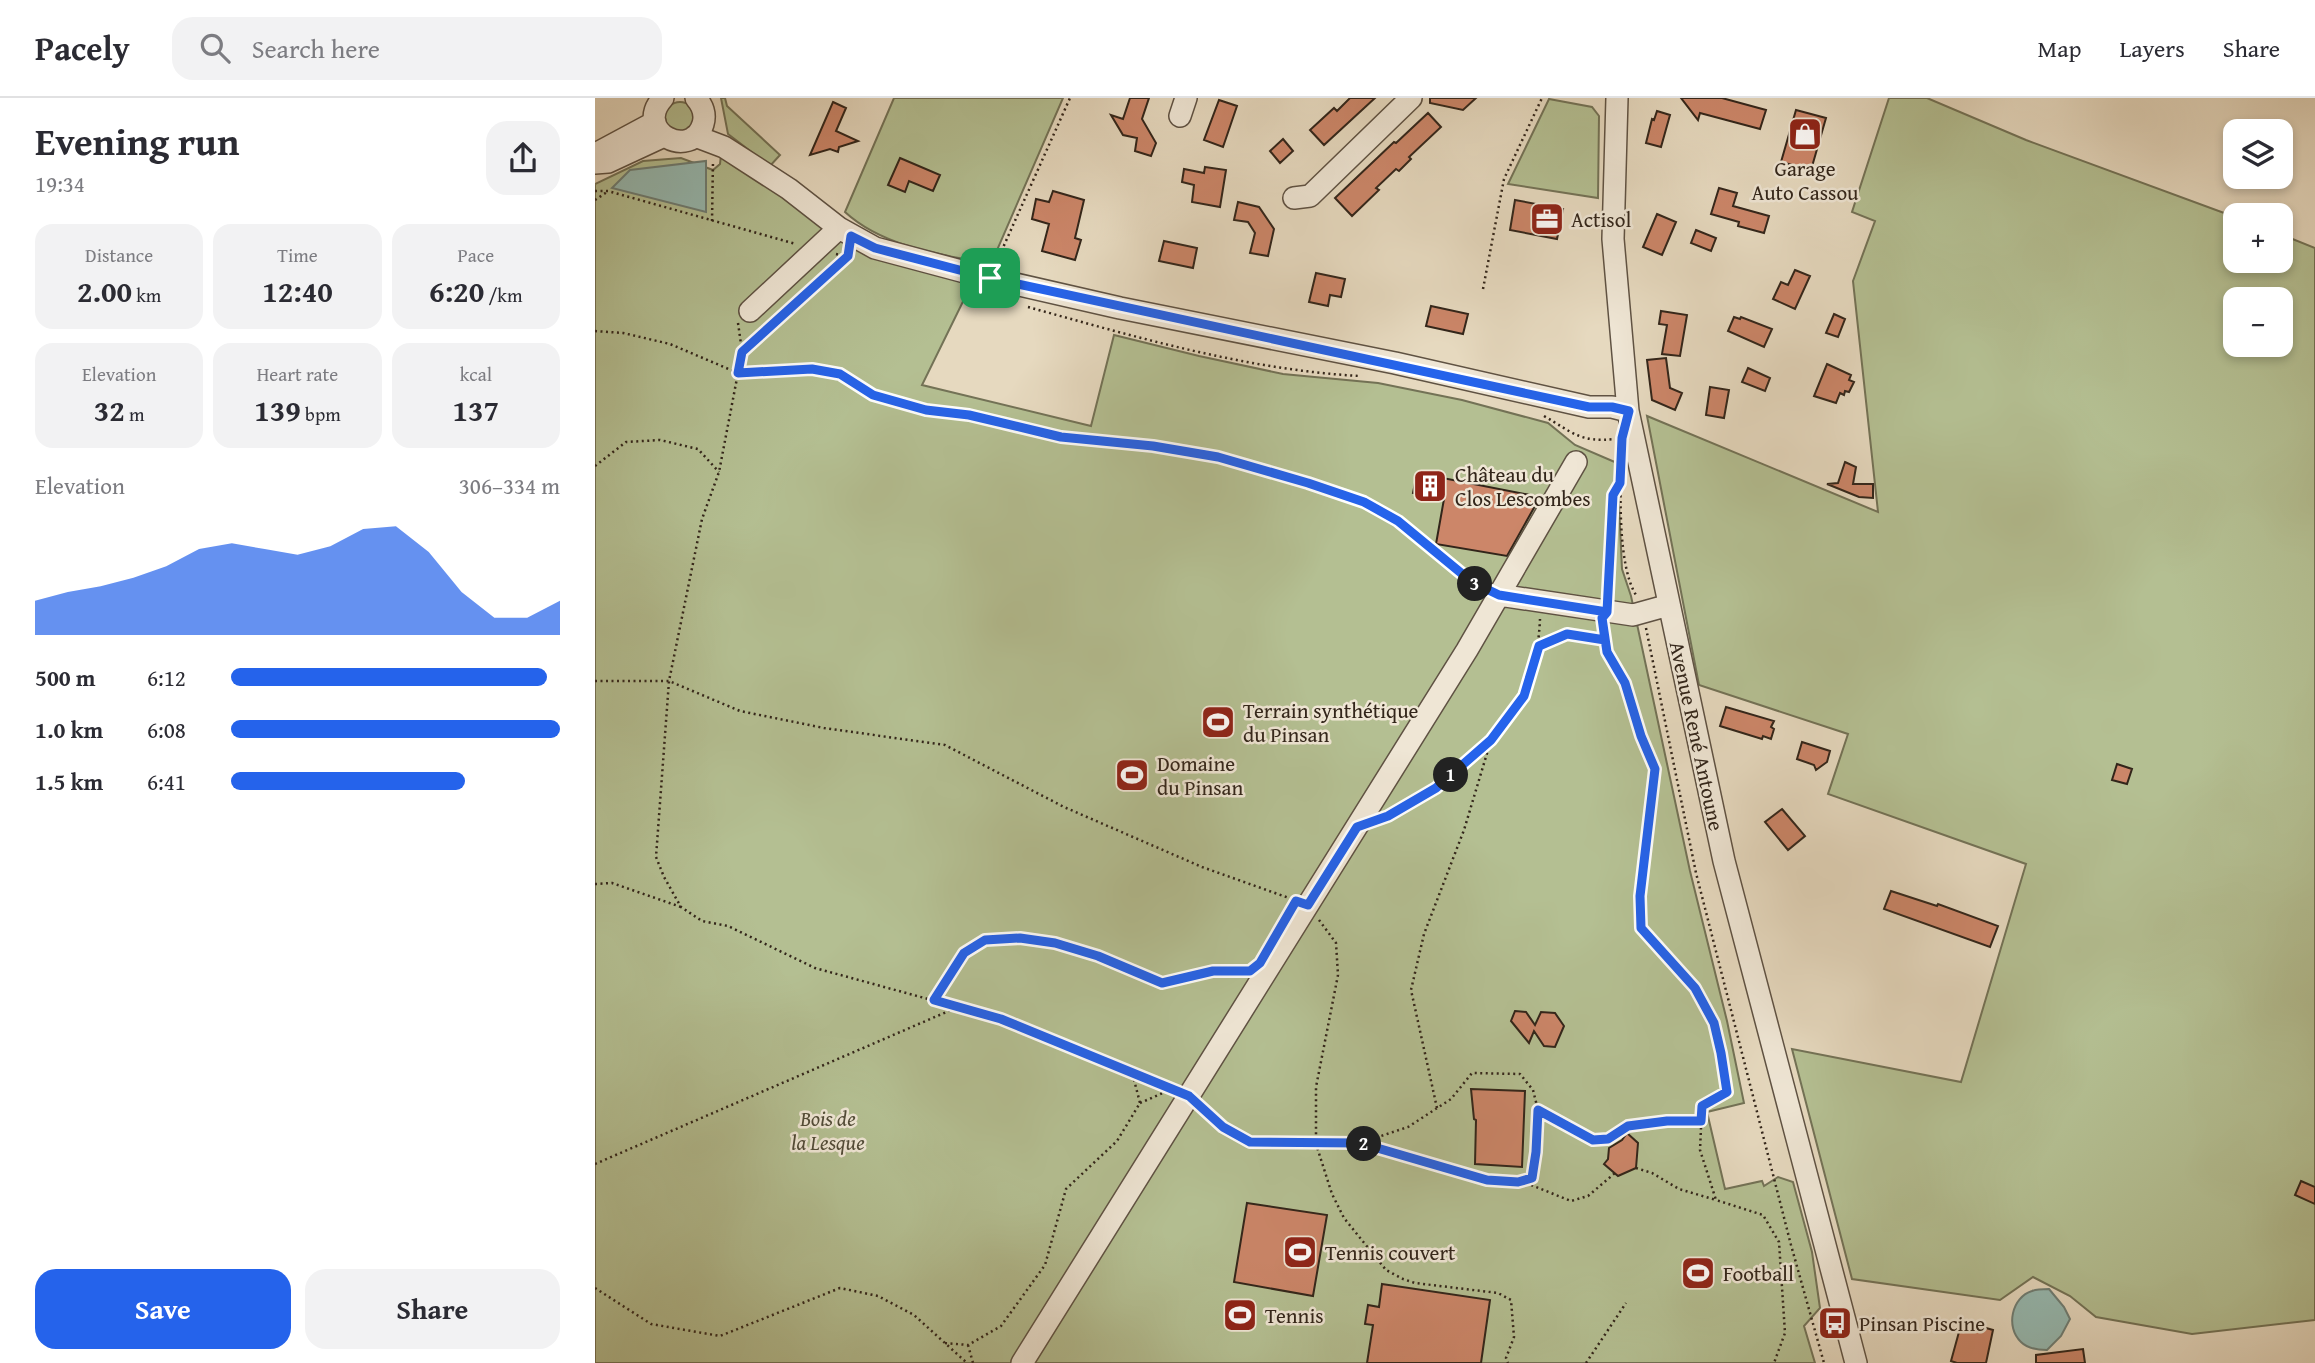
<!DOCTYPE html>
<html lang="en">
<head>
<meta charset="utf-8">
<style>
	:root { --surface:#fff; --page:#f2f2f3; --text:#2b2b33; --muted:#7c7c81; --line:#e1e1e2; --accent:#2563eb }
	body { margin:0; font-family:"Gentium Book Plus",serif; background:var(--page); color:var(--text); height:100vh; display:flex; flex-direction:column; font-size:26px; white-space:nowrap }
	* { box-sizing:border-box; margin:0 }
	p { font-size:23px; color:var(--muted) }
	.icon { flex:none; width:38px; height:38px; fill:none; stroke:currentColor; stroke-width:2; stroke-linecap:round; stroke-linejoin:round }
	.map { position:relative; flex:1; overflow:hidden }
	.panel { display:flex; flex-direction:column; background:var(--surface); width:595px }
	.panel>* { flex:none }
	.controls { position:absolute; left:1628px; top:21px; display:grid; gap:14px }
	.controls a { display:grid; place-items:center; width:70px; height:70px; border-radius:14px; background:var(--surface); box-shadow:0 4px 10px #0003; font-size:35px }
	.pin { position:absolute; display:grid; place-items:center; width:60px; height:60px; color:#fff; margin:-30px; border-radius:14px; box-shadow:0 4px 10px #0006 }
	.km { position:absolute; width:35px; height:35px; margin:-18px; border-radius:50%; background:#222; color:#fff; font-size:19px; line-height:35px; text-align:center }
	.round { display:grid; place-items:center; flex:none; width:74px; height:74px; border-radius:21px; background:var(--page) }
	.headline { display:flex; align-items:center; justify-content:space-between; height:119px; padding:0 35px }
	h1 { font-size:38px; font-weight:600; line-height:52px }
	.figures { display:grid; grid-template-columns:repeat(3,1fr); gap:10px; height:119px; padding:7px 35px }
	.figures div { display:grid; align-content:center; border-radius:18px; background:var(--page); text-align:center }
	.figures b { font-size:30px; font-weight:600 }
	.figures small { font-size:19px; font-weight:400 }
	.figures p { font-size:19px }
	.chart { height:196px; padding:14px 35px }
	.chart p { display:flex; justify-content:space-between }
	.chart svg { width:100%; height:126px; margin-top:7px; fill:var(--accent); opacity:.7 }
	.cta { display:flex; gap:14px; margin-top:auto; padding:14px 35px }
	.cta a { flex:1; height:80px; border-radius:21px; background:var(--accent); color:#fff; font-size:28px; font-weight:600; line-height:80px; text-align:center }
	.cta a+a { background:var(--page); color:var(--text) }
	ul { padding:0 35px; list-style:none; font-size:23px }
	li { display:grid; grid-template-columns:112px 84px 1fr; align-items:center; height:52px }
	li i { height:18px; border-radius:9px; background:var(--accent) }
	header { display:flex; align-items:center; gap:42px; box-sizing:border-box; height:98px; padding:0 35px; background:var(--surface); border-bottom:2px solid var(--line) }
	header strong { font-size:33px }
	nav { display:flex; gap:38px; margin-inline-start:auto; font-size:24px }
	.search { width:490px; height:63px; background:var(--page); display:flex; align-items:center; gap:18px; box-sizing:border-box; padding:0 24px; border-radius:21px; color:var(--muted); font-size:26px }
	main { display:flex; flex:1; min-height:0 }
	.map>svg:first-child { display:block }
</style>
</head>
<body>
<header>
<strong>Pacely</strong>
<div class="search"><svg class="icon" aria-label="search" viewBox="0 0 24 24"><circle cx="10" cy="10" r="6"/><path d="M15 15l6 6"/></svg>Search here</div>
<nav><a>Map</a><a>Layers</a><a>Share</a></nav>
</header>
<main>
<section class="panel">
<div class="headline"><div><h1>Evening run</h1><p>19:34</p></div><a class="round"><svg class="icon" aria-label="share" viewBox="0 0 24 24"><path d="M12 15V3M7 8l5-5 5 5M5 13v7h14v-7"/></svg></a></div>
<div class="figures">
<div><p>Distance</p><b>2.00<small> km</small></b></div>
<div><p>Time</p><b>12:40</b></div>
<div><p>Pace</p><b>6:20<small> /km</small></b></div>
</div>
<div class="figures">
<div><p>Elevation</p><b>32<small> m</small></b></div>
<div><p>Heart rate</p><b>139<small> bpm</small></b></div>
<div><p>kcal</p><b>137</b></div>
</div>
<div class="chart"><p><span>Elevation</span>306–334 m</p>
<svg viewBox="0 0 160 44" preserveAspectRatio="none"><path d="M0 44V32L10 29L20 27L30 24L40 20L50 14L60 12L70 14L80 16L90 13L100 7L110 6L120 15L130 29L140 38L150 38L160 32V44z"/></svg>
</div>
<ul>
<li><b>500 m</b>6:12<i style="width:96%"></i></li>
<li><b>1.0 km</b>6:08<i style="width:100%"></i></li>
<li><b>1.5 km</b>6:41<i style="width:71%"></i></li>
</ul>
<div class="cta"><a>Save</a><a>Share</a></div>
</section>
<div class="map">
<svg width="1720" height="1265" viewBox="0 0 1720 1265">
	<rect width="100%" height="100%" fill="#e6d9bf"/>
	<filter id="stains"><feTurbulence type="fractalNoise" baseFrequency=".00286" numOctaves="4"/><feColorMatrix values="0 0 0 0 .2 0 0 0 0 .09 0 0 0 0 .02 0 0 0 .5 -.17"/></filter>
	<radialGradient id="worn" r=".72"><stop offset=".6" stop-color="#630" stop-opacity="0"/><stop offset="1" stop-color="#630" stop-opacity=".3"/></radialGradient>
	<path fill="#b4bf92" stroke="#737256" stroke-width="2" fill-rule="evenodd" d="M126,0h4l2,8 53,49 -10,11 -42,-32z
		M299,0h169l-72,166c-49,-9 -108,-17 -146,-52z
		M1294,0h38l99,42 209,77v44h45v-27l35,14v1072l-123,14 -96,-17 -26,-21 -37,-19 -33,23 -148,-21 -60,-230 169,33 65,-218 -198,-70 20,-60 -149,-49 -52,-269 231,96 -25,-231 22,-60 -23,-9zM1640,201h45v46h-45z
		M954,1l43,8 7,9 -1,82 -90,-14z
		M70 19a15 15 0 1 1 30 0a15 15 0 1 1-30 0Z
		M126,57l118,73 137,47 -54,110 169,41 23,-91 85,21 84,18 95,9 84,17 86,23 27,22 42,18 5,106 9,27 59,275 37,150 17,82 -37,9 18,77 37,-8 2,5 14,-9 15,5 19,70 8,56 -16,18 11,37h-1220v-1179l48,-23 38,-3 32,12 7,-6z"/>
	<path fill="#96bab2" stroke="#6e7e75" stroke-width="2" d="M111,63v51l-94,-24 18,-18z
		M1454,1191l15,18 6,12 -9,17 -14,14c-9,0 -19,-1 -26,-8 -16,-15 -9,-45 11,-51 5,-2 12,-2 17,-2z"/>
	<path fill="#cc8669" stroke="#32251a" stroke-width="2" d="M535,0h19l-7,21 14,24 -5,13 -16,-5 2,-13 -14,-3 -12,-20 12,4z
		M755,0h25l-51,47 -14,-15 24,-22 3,3z
		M835,0h46l-13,12 -33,-7z
		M1086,0h41l44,12 -6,19 -60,-16 -2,7z
		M624,2l18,6 -14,41 -19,-7z
		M238,4l13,6 -10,23 22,10 -19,6 -1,5 -8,-3 -20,6z
		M1201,12l30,8 -15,52 -30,-8z
		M1062,13l13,4 -9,32 -15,-4 6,-24 2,1z
		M833,15l13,14 -32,30 2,2 -12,12 -3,-2 -20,19 3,2 -27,26 -17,-18 59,-56 2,1z
		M688,41l10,12 -13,12 -10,-12z
		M305,60l40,17 -7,16 -24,-10 -4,11 -17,-7z
		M610,69l21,3 -6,37 -28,-5 2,-17 -12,-3 2,-13 20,4z
		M1124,90l18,5 -4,13 36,10 -5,17 -26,-7 1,-4 -28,-8z
		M458,93l31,9 -9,38 6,2 -6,20 -33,-9 7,-27 -17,-5 4,-20 13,3z
		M920,102l48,9 -6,30 -47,-9z
		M643,104l21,5 15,22 -6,27 -18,-3 5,-20 -7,-11 -14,-2z
		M1062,116l19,8 -14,33 -19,-8z
		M1101,132l20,8 -5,13 -20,-8z
		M569,143l33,7 -4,20 -34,-7z
		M1200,172l15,6 -15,33 -22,-10 8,-17 7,3z
		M721,175l29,6 -4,18 -11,-2 -2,11 -19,-4z
		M836,208l37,8 -5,20 -37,-8z
		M1066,213l26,4 -7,41 -18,-2 5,-29 -8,-1z
		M1239,216l11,5 -7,18 -12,-4z
		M1139,219l6,2 1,-2 31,12 -8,18 -36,-16z
		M1071,260l4,30 12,5 -7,17 -23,-10 -5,-40z
		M1232,266l24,11 -2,5 5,2 -5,10 -4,-1 -1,4 -4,-2 -4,10 -22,-7z
		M1153,270l22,10 -5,13 -23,-9z
		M1115,289l19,3 -5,28 -18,-3z
		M1250,364l11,5 -3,17h20v14l-14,-1 -32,-13 11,-1z
		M822,375l123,24 -33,59 -71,-12 8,-45 -31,-6z
		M1131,609l48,14 -3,6 3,2 -3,10 -8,-3 -1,3 -42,-13z
		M1207,644l28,9 -3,11 -11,8 -2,-5 -17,-6z
		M1522,666l15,5 -5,15 -15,-4z
		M1187,711l23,27 -17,14 -23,-28z
		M1296,793l46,15 1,-2 60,22 -8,21 -106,-38z
		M920,913l11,1 9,13 6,-13 14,1 9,13 -9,21 -11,-1 -10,-15 -5,12 -18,-22z
		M876,991l54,2 -3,76 -47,-3 1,-44 -2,-1z
		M1032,1035l11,10 -2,25 -18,8 -14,-12 4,-5 1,-11 13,-8z
		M1706,1083l14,6v17l-20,-9z
		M652,1105l80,12 -14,81 -79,-14z
		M787,1186l108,16 -9,63h-114l6,-38 -8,-1 3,-19 11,2z
		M1367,1223l31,9 -7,33h-29l-6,-2z
		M1488,1251l2,14h-49v-8z"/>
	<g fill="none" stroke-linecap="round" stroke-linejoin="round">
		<g stroke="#5f5243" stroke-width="24">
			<path id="minor" d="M68,0c-31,34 29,63 40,26 3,-10 0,-18 -7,-26
				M1022,0l-4,141 15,172 96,450 132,502
				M585,18l6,-18
				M100,38l29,11 65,42 50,39 36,20 101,27 144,33 275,55 194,44h23l16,4
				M6,53l54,-29
				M0,65l13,-1 56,-26
				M699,100l16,-2 101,-98
				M155,213l89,-83
				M904,497l134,20 36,-10
				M427,1265l445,-713 109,-188"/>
		</g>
		<path stroke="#32251a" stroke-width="2.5" stroke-dasharray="2 3.5" stroke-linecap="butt" d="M0,93h13l188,53
			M0,102l12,-8
			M117,123l1,-60
			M253,155v3l-106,96 -23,120 -17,47 -33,162 -13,176 8,20 17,30 21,14 26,5 87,42 186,51 172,70
			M241,156l17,4
			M402,163l73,-163
			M888,191l21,-110 38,-81
			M433,209c108,30 219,63 332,69
			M143,225l4,28
			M0,233l28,2 47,11 68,29 74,-4 28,5 33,21 53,15 43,5 92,22 92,9 65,11 90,26 56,19 34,19 74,61 12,5
			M949,318c28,16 36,27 71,23
			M0,368l31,-24 34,-2 38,9 21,23
			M1026,370c-1,34 -2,100 15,127
			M1012,495l6,-98 7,-12
			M1051,530l50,245 95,372 33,118
			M1009,532l3,22 18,31 16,53 14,33 -15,127 1,32 53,60 20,35 7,30 6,39 -25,14 -2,44 16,50 47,15 16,27 6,91 -11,30
			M944,548l28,-12 38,6
			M0,583h74l71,30 84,17 121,17 119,62 138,60 87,31
			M790,719c48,-20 111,-74 138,-119 11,-20 16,-56 17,-79
			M0,786l17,-1 69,24
			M724,822l17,23 2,32 -22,112v57l16,50 12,24 42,52 17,9 12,4 83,10 13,7 3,37 -8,21 2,5
			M339,903l30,-48 20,-13 36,-2 35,5 43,13 64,27 51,-12h32
			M545,1005l32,-14
			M607,1009l21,20 27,15 66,2 44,-1 48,-16 43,-28 21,-26 48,1 13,16 5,20 55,30 15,-1 20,-13 39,-5h34
			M842,1010l-26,-118 13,-56 40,-104 27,-90
			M766,1045l126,37 31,2 14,-4 4,-27 2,-41
			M0,1066l363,-157
			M1041,1070l16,5 27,16 37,11
			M926,1083l50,20 17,-5 27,-23
			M0,1190l56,36 69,12 120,-48 38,8 36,19 53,48
			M350,1245l23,2 33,-19 44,-61 21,-76 51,-48 23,-38 -8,-31
			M373,1247l5,18
			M991,1265l40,-60"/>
		<use href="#minor" stroke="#efe6d5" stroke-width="21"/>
	</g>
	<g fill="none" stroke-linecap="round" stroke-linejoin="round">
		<g stroke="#fff" stroke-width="14">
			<path id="route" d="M395,180l599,129h23l17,4 -7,27 -2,45 -7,12 -6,117 -5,6 3,22 -38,-6 -28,12 -15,50 -33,44 -55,48 -48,28 -31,11 -49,78 -12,-4 -36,62 -10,8h-37l-51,12 -64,-27 -43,-13 -35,-5 -35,2 -21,13 -30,47 67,19 188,77 34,31 27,15 110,1 127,37 31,2 14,-4 4,-26 2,-42 55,30 15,-1 20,-13 39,-5h34l1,-15 25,-14 -6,-39 -7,-30 -19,-35 -54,-60 -1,-32 15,-127 -14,-33 -16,-53 -18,-31 -5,-34 5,-6 -108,-17 -27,-13 -74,-61 -34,-19 -56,-19 -90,-26 -65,-11 -92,-9 -92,-22 -43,-5 -53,-15 -33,-21 -28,-5 -74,4 4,-21 106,-96 3,-20 24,12 115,30"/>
		</g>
		<use href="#route" stroke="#2563eb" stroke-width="9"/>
	</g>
	<defs>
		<g id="shop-square" transform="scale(1.75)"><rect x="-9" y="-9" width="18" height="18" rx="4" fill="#8f2418" stroke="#efe6d5"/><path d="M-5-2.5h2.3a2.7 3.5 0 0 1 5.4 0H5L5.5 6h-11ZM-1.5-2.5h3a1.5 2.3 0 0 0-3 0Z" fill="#fff"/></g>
		<g id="office-square" transform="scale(1.75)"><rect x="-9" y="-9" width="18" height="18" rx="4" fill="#8f2418" stroke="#efe6d5"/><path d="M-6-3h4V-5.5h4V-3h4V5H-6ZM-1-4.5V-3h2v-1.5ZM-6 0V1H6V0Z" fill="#fff"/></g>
		<g id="building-square" transform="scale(1.75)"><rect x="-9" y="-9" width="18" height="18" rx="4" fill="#8f2418" stroke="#efe6d5"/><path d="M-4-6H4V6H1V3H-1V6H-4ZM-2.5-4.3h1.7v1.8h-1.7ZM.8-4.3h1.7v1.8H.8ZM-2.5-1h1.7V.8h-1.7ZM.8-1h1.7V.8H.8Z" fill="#fff"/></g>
		<g id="stadium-square" transform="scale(1.75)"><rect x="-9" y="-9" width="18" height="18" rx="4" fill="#8f2418" stroke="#efe6d5"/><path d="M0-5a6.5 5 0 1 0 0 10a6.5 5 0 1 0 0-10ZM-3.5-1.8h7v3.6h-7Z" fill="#fff"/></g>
		<g id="bus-square" transform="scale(1.75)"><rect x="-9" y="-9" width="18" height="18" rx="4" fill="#8f2418" stroke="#efe6d5"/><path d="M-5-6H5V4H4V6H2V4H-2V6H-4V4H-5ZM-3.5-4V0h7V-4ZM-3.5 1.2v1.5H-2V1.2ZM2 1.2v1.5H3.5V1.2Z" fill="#fff"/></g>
	</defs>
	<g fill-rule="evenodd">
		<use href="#shop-square" x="1210" y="36"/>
		<use href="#office-square" x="952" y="121"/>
		<use href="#building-square" x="835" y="388"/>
		<use href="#stadium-square" x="623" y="624"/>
		<use href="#stadium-square" x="537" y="677"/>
		<use href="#stadium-square" x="705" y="1154"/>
		<use href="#stadium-square" x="1103" y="1175"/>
		<use href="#stadium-square" x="645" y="1217"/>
		<use href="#bus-square" x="1240" y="1225"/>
	</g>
	<g text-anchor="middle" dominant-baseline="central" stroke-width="5" stroke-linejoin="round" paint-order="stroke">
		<g font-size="21" fill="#32251a" stroke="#efe6d5" text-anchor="start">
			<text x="1210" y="70" text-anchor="middle">Garage<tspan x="1210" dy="24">Auto Cassou</tspan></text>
			<text x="976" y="121">Actisol</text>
			<text x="860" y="376">Château du<tspan x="860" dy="24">Clos Lescombes</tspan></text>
			<text x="648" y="612">Terrain synthétique<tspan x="648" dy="24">du Pinsan</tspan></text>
			<text x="562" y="665">Domaine<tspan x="562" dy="24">du Pinsan</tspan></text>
			<text x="730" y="1154">Tennis couvert</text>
			<text x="1128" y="1175">Football</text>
			<text x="670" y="1217">Tennis</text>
			<text x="1264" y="1225">Pinsan Piscine</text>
		</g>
		<g font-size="21" fill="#32251a" stroke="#efe6d5">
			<text transform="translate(1102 638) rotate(78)">Avenue René Antoune</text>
		</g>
		<g font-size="21" font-style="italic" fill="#524c38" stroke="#efe6d5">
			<text x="233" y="1020">Bois de<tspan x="233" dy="24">la Lesque</tspan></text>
		</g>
	</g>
	<rect width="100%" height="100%" filter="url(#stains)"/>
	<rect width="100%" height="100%" fill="url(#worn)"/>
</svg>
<div class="controls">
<a><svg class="icon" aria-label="layers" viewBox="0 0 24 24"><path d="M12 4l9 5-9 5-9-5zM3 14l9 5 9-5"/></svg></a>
<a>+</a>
<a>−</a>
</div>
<div class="pin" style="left:395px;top:180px;background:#1e9e55"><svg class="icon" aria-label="arrive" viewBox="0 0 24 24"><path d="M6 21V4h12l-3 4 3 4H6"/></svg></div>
<b class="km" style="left:856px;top:677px">1</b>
<b class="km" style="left:769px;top:1046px">2</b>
<b class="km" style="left:880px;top:486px">3</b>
</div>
</main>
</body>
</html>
